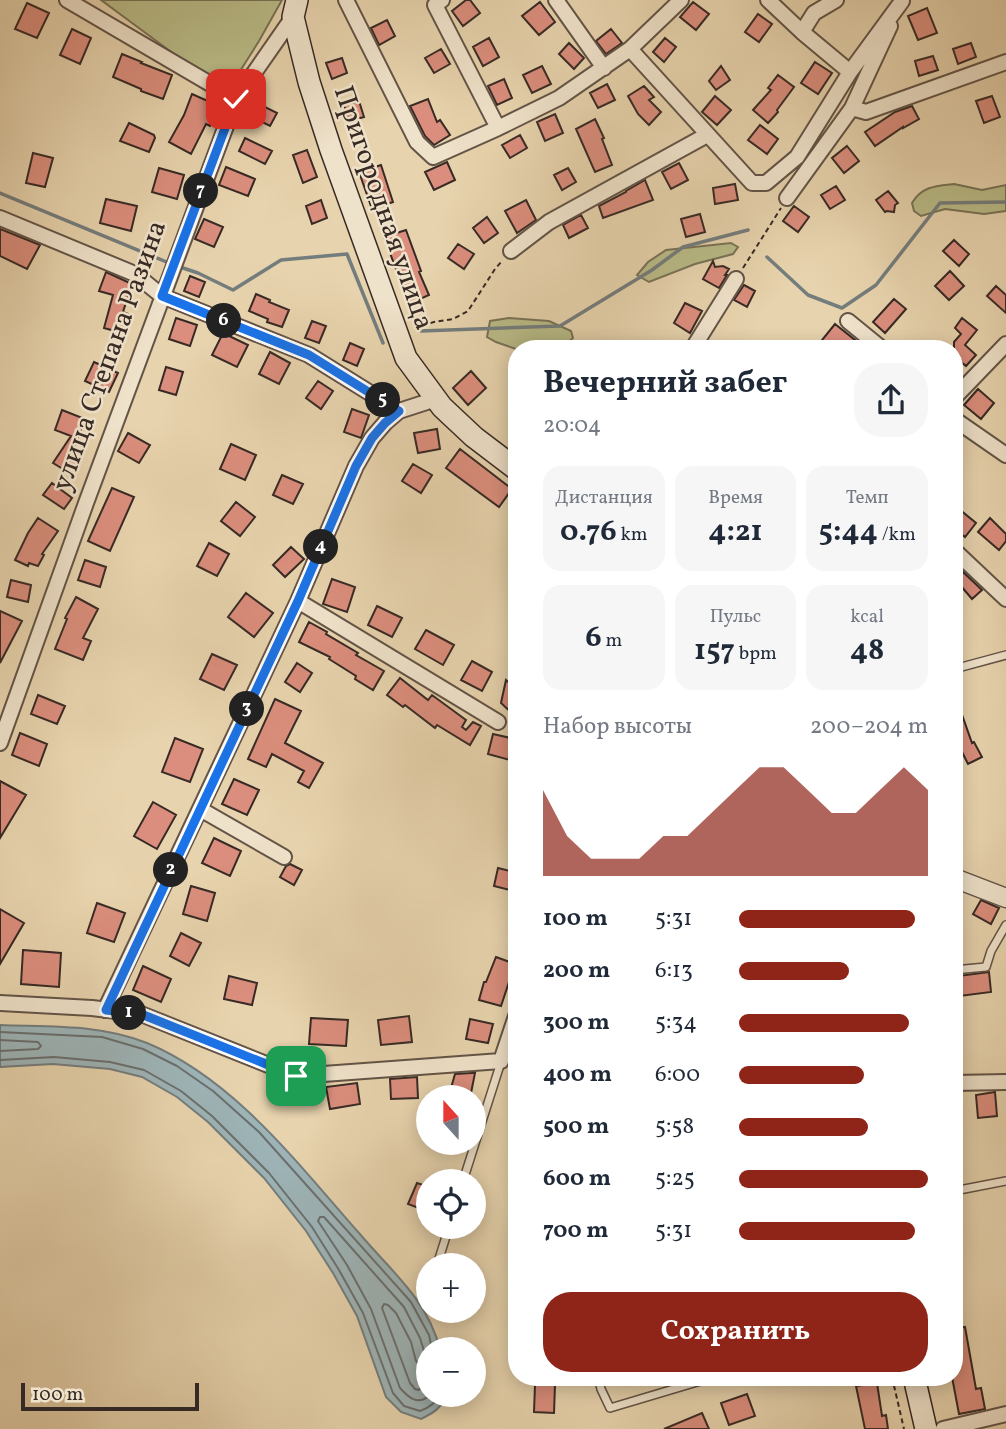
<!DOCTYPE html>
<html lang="ru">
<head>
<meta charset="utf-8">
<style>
	:root { --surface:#fff; --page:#f6f6f7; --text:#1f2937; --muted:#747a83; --accent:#8f2418 }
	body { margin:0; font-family:Vollkorn,serif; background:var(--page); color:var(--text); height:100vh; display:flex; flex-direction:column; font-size:26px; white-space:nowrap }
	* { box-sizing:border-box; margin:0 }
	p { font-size:23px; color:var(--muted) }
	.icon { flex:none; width:38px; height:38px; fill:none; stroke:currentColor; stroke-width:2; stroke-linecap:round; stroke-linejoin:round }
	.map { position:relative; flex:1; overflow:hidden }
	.sheet { position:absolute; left:508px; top:340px; width:455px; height:1046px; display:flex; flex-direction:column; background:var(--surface); border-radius:28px; box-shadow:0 4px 18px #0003 }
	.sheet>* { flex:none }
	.needle { width:46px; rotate:339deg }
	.controls { position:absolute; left:416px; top:1085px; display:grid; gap:14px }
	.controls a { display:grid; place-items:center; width:70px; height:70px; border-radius:50%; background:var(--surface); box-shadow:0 4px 18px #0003; font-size:35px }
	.scale { position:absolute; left:21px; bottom:18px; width:178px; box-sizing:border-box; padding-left:7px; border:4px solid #372a25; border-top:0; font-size:19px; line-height:24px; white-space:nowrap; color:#372a25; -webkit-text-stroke:5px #efe2ca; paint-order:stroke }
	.pin { position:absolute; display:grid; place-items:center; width:60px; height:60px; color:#fff; margin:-30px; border-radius:14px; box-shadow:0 4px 10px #0006 }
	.km { position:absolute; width:35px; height:35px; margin:-18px; border-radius:50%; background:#222; color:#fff; font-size:19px; line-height:35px; text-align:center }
	.round { display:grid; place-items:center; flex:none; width:74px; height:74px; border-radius:28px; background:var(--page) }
	.headline { display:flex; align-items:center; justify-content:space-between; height:119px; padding:0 35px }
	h1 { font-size:32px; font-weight:700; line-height:52px }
	.metrics { display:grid; grid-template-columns:repeat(3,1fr); gap:10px; height:119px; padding:7px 35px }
	.metrics div { display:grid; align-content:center; border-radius:18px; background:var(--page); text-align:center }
	.metrics b { font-size:30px; font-weight:700 }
	.metrics small { font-size:19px; font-weight:400 }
	.metrics p { font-size:19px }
	.chart { height:196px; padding:14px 35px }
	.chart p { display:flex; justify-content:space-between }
	.chart svg { width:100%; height:126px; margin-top:7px; fill:var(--accent); opacity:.7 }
	.cta { display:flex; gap:14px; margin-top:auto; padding:14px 35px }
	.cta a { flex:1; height:80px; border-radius:28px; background:var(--accent); color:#fff; font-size:28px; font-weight:700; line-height:80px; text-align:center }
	ul { padding:0 35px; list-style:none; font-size:23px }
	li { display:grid; grid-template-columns:112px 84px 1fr; align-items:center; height:52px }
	li i { height:18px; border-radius:9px; background:var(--accent) }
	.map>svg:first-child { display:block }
</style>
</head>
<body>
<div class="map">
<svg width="1006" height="1429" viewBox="0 0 1006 1429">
	<rect width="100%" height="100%" fill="#e7d3ad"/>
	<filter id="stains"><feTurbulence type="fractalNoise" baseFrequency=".00286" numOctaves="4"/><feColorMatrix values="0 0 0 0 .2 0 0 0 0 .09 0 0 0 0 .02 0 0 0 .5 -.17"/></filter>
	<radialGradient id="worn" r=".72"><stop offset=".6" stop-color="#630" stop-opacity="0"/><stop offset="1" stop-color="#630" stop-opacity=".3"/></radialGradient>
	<path fill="#b9bb87" stroke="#787256" stroke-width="2" d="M101,0h181l-23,41 -29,46 -52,-30z
		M954,184l28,6 24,-5v26l-22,3 -39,-5 -24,7 -7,-5 -2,-8c10,-17 24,-17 42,-19z
		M731,243l7,4 -5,7 -38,10 -46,18 -12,-7 11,-13 18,-12z
		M509,318l40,3 22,10 2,7 -12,10 -45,1 -20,-7 -9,-5 3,-16z"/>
	<path fill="#9db4b7" stroke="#747d7d" stroke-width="2" d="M0,1025c49,2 101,-1 147,18 87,36 151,121 212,190 32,38 68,66 81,116h-11v46h17c-4,13 -13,18 -25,24l-20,-7 -15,-15 -29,-81 -24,-43 -27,-42 -42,-53 -56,-56 -31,-25 -35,-20 -32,-8 -57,-5 -53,3z"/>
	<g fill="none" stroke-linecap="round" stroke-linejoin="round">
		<path stroke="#6a6f6e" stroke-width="2" d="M0,1032l102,5 41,12 34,17 36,25 46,41 152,170 18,33 3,14
			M0,1040l38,2 3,4 -3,3 -38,2
			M0,1060l54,-3 56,5 34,8 37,21 31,25 57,57 43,54 27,43 24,43 30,80 11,13 16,5c8,-3 16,-7 19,-16
			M384,1304l4,1 8,8 15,29 5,19 12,12v3l-9,14 -4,-1 -5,-6 -28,-75z
			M429,1360l-4,-6 -5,-16 -16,-31 -80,-90h-4l-2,4 29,44 24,44 29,79c9,10 18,18 30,7"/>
		<path stroke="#747d7d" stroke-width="3.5" d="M0,193l169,70
			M767,257l41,38 34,13 34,-23 64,-82 66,-1
			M177,266l21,7 35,17 48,-30 66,-6 36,89
			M421,331l139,-5 92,-56 31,-23 65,-17"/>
	</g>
	<path fill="#db8e7d" stroke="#372a25" stroke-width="2" d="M466,0h4l10,13 -17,13 -11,-15z
		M540,2l15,20 -16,13 -17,-19z
		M693,2l16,12 -13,16 -16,-13z
		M27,3l22,10 -12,25 -22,-9z
		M927,8l10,25 -19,7 -10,-24z
		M758,14l14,10 -13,18 -14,-10z
		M387,20l8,16 -16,9 -8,-17z
		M72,29l19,9 -11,26 -20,-9z
		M611,29l11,14 -16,11 -10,-13z
		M489,38l10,19 -16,9 -10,-19z
		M665,38l11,9 -12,15 -11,-10z
		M569,43l15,15 -10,11 -15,-15z
		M971,43l5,14 -18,7 -5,-15z
		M441,49l9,15 -16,9 -9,-15z
		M122,54l20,8 -1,1 31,12 -9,24 -22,-8v-2l-28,-12z
		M933,56l5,14 -19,6 -4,-15z
		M342,58l5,15 -15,6 -6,-16z
		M815,62l17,11 -14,21 -17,-11z
		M542,66l9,18 -19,9 -9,-18z
		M721,66l9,14 -14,10 -7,-9z
		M778,75l16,12 -17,23 1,2 -10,11 -15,-13 18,-20 -3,-2z
		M504,79l8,19 -15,7 -9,-19z
		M607,84l8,16 -17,8 -8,-15z
		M644,86l10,11 -5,3 12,12 -12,13 -11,-11 -10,-18z
		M192,94l27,12 -9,20 -4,-2 -15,30 -22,-12 15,-27z
		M715,96l16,14 -14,15 -15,-13z
		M992,96l8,21 -16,6 -8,-22z
		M428,99l9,23 3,-2 10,15 -16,10 -9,-9 -15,-30z
		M251,100l26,13 -7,13 -26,-13z
		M359,101l5,16 -15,4 -5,-16z
		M912,106l7,13 -16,9v-1l-28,19 -10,-14 30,-20z
		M555,114l8,19 -18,8 -8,-19z
		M595,119l9,19 -2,1 10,26 -17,7 -19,-43z
		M129,123l25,12 1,3 -6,14 -29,-11z
		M760,125l18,14 -11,15 -19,-14z
		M520,135l7,13 -17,10 -8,-13z
		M245,138l27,13 -7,13 -26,-13z
		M847,146l12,15 -15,12 -12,-15z
		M307,150l10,27 -14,6 -10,-28z
		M33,153l20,5 -8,29 -19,-4z
		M447,162l8,18 -21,10 -9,-18z
		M679,163l9,17 -17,9 -9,-17z
		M381,165l12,37 -21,7 -13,-37z
		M226,167l29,12 -7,17 -29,-11z
		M159,168l25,7 -7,24 -25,-7z
		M568,168l8,14 -14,8 -8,-15z
		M645,180l8,20 -50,18 -4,-12 27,-14v-1z
		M735,184l3,16 -23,4 -2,-16z
		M836,186l9,14 -15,9 -9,-14z
		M888,191l10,12 -3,2 -1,7 -7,-1 -2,1 -9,-12z
		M106,199l31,7 -6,25 -31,-8z
		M321,200l6,18 -15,6 -6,-18z
		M526,200l10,20 -19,13 -12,-22z
		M794,206l15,11 -11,15 -15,-11z
		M700,214l5,18 -19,5 -5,-18z
		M581,215l7,13 -19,10 -6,-13z
		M487,217l11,16 -14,10 -11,-15z
		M204,219l19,8 -9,20 -19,-8z
		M0,229l40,16 -13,24 -27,-13z
		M406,230l15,41 -2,1 10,23 -20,9 -25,-67z
		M954,240l15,14 -10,12 -16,-15z
		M458,244l16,10 -10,15 -16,-11z
		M713,261l2,6 8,-1 6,3 -4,6h2l-8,13 -16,-9z
		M950,271l14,15 -15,14 -14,-14z
		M106,272l26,12 -9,28 8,3 -5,19 -22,-6 9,-33 -14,-4z
		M190,276l15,6 -6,15 -15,-6z
		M744,285l11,6 -8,16 -13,-7z
		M996,286l10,9v18l-19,-17z
		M256,294l14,6 -1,2 20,8 -7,17 -15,-5 1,-3 -19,-8z
		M894,299l12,10 -21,24 -12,-11z
		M685,303l17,8 -12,22 -16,-10z
		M176,318l21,7 -7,21 -21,-7z
		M962,318l15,12 -12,15 11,10 -10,11 -12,-10v-14l7,-8 -6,-6z
		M312,321l14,5 -7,17 -14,-5z
		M835,324l20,16 -7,8h-16l-10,-8z
		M223,333l25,12 -11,22 -25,-12z
		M350,343l14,6 -7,17 -14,-6z
		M270,352l20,11 -11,21 -20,-10z
		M94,362l24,11 -9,19 -24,-11z
		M166,367l17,5 -7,23 -17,-5z
		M471,371l15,17 -18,17 -15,-17z
		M318,381l15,10 -12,18 -15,-11z
		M978,389l16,14 -13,16 -17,-14z
		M352,409l17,6 -8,23 -17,-6z
		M62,410l23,9 -12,31 9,6 -11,18 -18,-11 18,-27 -16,-6z
		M437,429l3,20 -22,4 -4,-20z
		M128,433l22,12 -11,18 -21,-12z
		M231,444l25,11 -11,25 -25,-11z
		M460,449l52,40 -13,18 -53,-39z
		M413,464l19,11 -11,18 -19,-12z
		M282,475l21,9 -10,20 -20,-9z
		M52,483l20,15 -8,11 -21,-14z
		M112,488l22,9 -24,54 -22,-10z
		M236,502l19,15 -15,19 -19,-15z
		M959,509l17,14 -11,14 -11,-9v-12z
		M38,518l20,13 -16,23 2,1 -6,11 -9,-3 -1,3 -13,-6 13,-27z
		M990,518l16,16v7l-7,9 -21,-18z
		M209,543l20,11 -12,22 -20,-10z
		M291,547l13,12 -19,18 -12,-12z
		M85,560l21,7 -6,20 -22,-7z
		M963,572l19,18 -10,9 -17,-20z
		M332,579l23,8 -8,25 -24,-8z
		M11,580l20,5 -3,17 -21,-5z
		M246,593l27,20 -19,24 -26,-20z
		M76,597l22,12 -15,29 8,3 -8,19 -28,-11 12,-30 -2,-1z
		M377,606l25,12 -10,19 -24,-12z
		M0,611l22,10 -22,42z
		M309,622l18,10 -1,2 32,19 -2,2 28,16 -11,19 -18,-11 1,-3 -27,-17 1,-2 -31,-15z
		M426,630l28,15 -11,20 -28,-16z
		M212,654l25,11 -13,25 -24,-11z
		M472,661l20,11 -10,19 -21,-11z
		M297,663l15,10 -12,19 -15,-10z
		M400,678l28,22 4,-5 34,25 -4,7 4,3 7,-8 8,4 -11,19 -33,-20 -2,3 -30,-23 -2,2 -16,-12z
		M506,680l10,9v28l-15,-14z
		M38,695l27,11 -8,18 -26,-10z
		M954,695h1l17,48 2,-1 8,15 -14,7 -14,-28z
		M275,699l26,12 -16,32 38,20 -14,25 -11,-6 6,-11 -32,-17 -6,13 -18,-8z
		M20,733l27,11 -8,22 -27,-11z
		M493,734l22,5 -5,21 -22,-6z
		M175,738l28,11 -13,33 -28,-10z
		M234,779l25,11 -12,25 -25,-11z
		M0,781l26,14 -26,43z
		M153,802l23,13 -19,34 -23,-13z
		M214,838l27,13 -11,25 -28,-13z
		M290,864l12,6 -8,15 -14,-8 6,-11z
		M498,868l16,4 -4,18 -16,-4z
		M191,886l24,7 -8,28 -24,-7z
		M981,900l18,8 -8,16 -18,-10z
		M97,903l28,10 -11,29 -27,-9z
		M0,909l24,14 -24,41z
		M181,933l20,10 -12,23 -19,-10z
		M23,950l38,3 -2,34 -38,-3z
		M496,957l19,7 -14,42 -22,-6 5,-18h2z
		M143,966l28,13 -10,23 -28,-12z
		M989,972l2,20 -31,4 -2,-20z
		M229,976l28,7 -5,22 -28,-6z
		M409,1016l3,26 -31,3 -3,-25z
		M311,1018l37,2 -2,26 -37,-2z
		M470,1019l23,5 -5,19 -22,-4z
		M472,1073h3l-4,20 -20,-5 4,-14z
		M417,1077l1,21 -27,1 -1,-20z
		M357,1083l3,21 -30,5 -4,-22z
		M995,1092l2,24 -19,2 -2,-23z
		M417,1183l12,4v25l-21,-8z
		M965,1327l11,62 5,-1 4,21 -26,5 -7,-37h2v-48z
		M877,1383l5,33 4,-1 2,14h-23l-9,-43z
		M535,1385h20l-1,28 -20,-1z
		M747,1394l8,22 -26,9 -8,-22z
		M702,1413l7,16h-45z"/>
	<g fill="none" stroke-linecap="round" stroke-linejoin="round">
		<g stroke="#635447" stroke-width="10">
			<path id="service" d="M954,669l52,-14
				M954,970l32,-3 5,-16 15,-26
				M463,1181l38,-119
				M954,1191l52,-10
				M437,1265l12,-38
				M598,1377l3,12 9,19 104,-31"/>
		</g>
		<g stroke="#635447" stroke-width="18">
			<path id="minor" d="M67,0l169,99
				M346,0l71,142 16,15 65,-29 61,-30 71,-49 51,-49
				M442,0l-7,5 63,123
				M556,0l48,68
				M768,0l34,32 48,40
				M802,32l12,-19 22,-13
				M630,49l122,134h14l31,-26 53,-85 52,-71
				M852,108l14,4 140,-50
				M787,198l65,-90 38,-82
				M0,218l135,56 27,22 147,59 90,56 37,-12
				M511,251l38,-29 158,-87
				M848,321l33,27
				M693,348l43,-69
				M954,398l52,-54
				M954,419l52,36
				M954,550l52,49
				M298,601l200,121
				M0,743l86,-240 150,-404 57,-82
				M200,809l84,48
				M0,1003l92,5 49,6 155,62 205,-15 15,-45
				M105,1010l193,-409 58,-135 16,-28 13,-15 14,-12
				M954,1083l52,-1
				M943,1429l63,-15"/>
		</g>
		<g stroke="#635447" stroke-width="21">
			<path id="tertiary" d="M954,878l52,20"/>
		</g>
		<g stroke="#372a25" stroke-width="24">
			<path id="secondary" d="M297,0l-4,17 16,65 22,68 75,208 36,49 32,30 42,32
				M914,1377l12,52"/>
		</g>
		<path stroke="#372a25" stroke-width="2" stroke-dasharray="5 3.5" stroke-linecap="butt" d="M743,268l38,-60
			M414,328l20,-6 19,-3 15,-8 27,-42 7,-8
			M892,1377l12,52"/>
		<use href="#service" stroke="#efe2ca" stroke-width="7"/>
		<use href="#minor" stroke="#efe2ca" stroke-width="14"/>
		<use href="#tertiary" stroke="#efe2ca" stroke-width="18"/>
		<use href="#secondary" stroke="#efe2ca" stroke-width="21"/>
	</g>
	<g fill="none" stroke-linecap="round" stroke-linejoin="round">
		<g stroke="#fff" stroke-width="14">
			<path id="route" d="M236,99l-74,197 147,59 90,56 -14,12 -13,15 -16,28 -58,135 -192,409 35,4 155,62"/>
		</g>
		<use href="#route" stroke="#1a73e8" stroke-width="9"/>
	</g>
	<g text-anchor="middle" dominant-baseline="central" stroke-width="5" stroke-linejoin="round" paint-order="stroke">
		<g font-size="28" fill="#372a25" stroke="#efe2ca">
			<text transform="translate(383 208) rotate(71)">Пригородная улица</text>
			<text transform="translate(110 356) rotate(-70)">улица Степана Разина</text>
		</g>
	</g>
	<rect width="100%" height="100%" filter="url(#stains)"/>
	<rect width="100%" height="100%" fill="url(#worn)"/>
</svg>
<div class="controls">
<a><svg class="needle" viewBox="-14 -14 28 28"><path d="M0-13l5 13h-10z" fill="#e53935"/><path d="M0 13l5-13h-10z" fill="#747a83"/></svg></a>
<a><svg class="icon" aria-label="locate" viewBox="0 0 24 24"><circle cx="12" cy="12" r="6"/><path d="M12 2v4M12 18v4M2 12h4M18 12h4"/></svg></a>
<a>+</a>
<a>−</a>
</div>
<div class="scale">100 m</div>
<div class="pin" style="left:296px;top:1076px;background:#1e9e55"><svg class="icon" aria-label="arrive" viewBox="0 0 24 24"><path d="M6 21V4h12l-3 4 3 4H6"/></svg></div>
<div class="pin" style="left:236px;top:99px;background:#d93025"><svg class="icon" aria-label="check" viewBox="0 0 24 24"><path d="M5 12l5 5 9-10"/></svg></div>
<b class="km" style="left:129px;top:1013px">1</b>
<b class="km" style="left:171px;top:870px">2</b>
<b class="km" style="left:247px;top:709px">3</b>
<b class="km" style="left:321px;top:547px">4</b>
<b class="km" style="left:383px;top:400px">5</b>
<b class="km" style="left:224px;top:321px">6</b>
<b class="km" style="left:201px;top:191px">7</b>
<section class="sheet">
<div class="headline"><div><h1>Вечерний забег</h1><p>20:04</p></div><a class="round"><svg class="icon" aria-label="share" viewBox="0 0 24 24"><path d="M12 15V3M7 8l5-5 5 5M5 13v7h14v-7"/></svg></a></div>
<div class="metrics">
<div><p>Дистанция</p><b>0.76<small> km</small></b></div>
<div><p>Время</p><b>4:21</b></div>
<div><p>Темп</p><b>5:44<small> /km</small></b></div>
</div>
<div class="metrics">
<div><b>6<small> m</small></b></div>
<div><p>Пульс</p><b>157<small> bpm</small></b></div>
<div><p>kcal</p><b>48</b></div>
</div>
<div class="chart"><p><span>Набор высоты</span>200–204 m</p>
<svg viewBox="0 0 160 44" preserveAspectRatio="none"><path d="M0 44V14L10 30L20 38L30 38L40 38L50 30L60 30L70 22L80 14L90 6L100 6L110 14L120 22L130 22L140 14L150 6L160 14V44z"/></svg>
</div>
<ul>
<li><b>100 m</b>5:31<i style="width:93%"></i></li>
<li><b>200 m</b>6:13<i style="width:58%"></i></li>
<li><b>300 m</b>5:34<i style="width:90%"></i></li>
<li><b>400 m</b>6:00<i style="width:66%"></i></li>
<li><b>500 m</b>5:58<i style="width:68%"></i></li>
<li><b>600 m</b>5:25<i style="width:100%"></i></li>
<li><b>700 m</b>5:31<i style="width:93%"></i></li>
</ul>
<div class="cta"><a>Сохранить</a></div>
</section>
</div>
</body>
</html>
